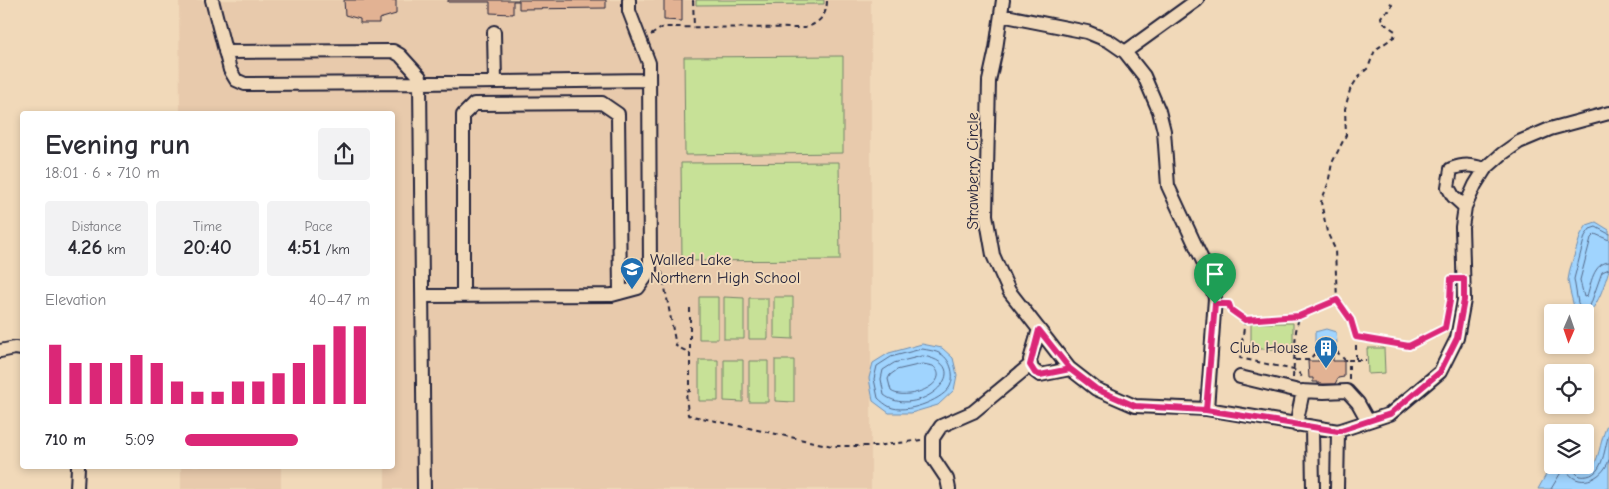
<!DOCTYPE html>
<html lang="en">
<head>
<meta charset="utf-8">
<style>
	:root { --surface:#fff; --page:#f2f2f3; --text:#2b2b33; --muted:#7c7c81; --accent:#db2777 }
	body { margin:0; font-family:"Comic Neue",sans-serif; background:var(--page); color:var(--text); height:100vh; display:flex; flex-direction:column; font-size:19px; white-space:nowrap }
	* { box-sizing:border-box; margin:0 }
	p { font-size:16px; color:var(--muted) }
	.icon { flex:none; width:28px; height:28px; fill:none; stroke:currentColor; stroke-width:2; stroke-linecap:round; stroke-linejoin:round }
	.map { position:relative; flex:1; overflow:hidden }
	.panel { position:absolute; left:20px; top:111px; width:375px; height:358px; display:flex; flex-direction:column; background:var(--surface); border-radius:5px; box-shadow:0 2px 8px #0003 }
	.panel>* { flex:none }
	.needle { width:32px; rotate:182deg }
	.buttons { position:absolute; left:1544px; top:304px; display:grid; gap:10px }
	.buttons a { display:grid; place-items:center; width:50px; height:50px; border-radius:5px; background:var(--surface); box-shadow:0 2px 8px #0003; font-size:25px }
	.pin { position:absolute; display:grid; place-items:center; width:42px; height:42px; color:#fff; margin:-51px -21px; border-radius:50% 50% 50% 0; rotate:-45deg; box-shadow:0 0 5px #0007 }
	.pin .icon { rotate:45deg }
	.round { display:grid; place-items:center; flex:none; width:52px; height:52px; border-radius:5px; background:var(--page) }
	.overview { display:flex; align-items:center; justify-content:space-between; height:85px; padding:0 25px }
	h1 { font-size:28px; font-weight:800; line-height:38px }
	.metrics { display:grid; grid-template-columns:repeat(3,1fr); gap:8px; height:85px; padding:5px 25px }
	.metrics div { display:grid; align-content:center; border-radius:5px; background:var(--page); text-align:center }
	.metrics b { font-size:21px; font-weight:800 }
	.metrics small { font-size:14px; font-weight:400 }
	.metrics p { font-size:14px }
	.chart { height:140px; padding:10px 25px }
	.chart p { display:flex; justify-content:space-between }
	.chart svg { width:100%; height:90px; margin-top:5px; stroke:var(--accent); stroke-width:6 }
	ul { padding:0 25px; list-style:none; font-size:16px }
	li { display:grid; grid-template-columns:80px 60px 1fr; align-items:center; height:38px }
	li i { height:12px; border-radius:6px; background:var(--accent) }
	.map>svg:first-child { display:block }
</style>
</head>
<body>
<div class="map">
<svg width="1609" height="489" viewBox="0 0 1609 489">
	<rect width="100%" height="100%" fill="#f1d9b9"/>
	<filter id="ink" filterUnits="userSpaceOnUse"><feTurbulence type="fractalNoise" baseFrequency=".02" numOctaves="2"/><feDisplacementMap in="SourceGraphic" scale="10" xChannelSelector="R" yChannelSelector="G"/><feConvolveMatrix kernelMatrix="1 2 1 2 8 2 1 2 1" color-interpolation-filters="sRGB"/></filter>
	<g filter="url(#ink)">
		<path fill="#e8caac" d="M179,0h692v489h-486v-23h7v-352h-212z
			M181,466h100v23h-100z"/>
		<path fill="#c7e197" stroke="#748269" d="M696,0h128v4l-128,1z
			M843,56v97l-158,2 -1,-98z
			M839,162l1,98 -158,1 -1,-98z
			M699,297h19v42h-19z
			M724,297l20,1v41h-20z
			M774,297h19v42l-19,-1z
			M749,298h19v41h-19z
			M1251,323h42v26h-42z
			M1367,348h17l1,25 -17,1z
			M699,360h19v41h-19z
			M724,360h19v42l-19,-1z
			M775,360h19v42l-19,-1z
			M749,361h19v41h-19z"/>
		<path fill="#a0d4fe" stroke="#6e8db0" d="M1596,222l13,8c0,12 0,28 0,40 -4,12 -12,41 -24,44v-2h-6l-5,-5 -4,-16 -2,-11 2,-11 11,-35 6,-9z
			M1326,329l10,3 1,11h-6l-1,4h-8l-1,-4h-6v-11z
			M922,344l20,4 11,10 4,17 -3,15 -16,15 -27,8h-22l-16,-12 -4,-23 4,-15 16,-10z
			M1609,422v67h-71l14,-25 25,1 3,6 12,-2c9,-15 8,-32 17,-47z"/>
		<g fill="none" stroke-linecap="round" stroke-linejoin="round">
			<path stroke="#546989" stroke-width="1" d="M1609,234l-13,-7 -6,2 -5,7 -11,43 4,24 4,6 8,-3 12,-34 7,-3
				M1609,240l-14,-6 -4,4 -11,42 4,17 3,-1c4,-12 6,-33 22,-34
				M922,349c6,1 14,2 19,5 10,6 15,23 8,34 -9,13 -44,26 -59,19 -4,-2 -9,-6 -12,-9l-4,-19 3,-13 14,-9z
				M923,356c57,10 -5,65 -39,39l-3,-16 2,-9 11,-7z
				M923,364l10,2c21,18 -28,36 -42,25l-3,-12 2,-4 7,-5z
				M1573,465l1,6 5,5c25,4 24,-25 30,-42
				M1551,489l12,-20h3c10,20 36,12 43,-9"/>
		</g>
		<path fill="#e2b293" stroke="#22223b" d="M344,0h52v14l-17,5v4h-19v-4l-15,-4z
			M448,0h158v8l-87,1v-8h-6v13l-23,-1v-11h-42z
			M664,0h18v21l-18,-1z
			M1319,353h14v8h11v16l-6,1 -3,6h-17v-2h-5v-4h-4l-1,-17h11z"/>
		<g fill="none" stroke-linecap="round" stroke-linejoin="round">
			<g stroke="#22223b" stroke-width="16">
				<path id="minor" d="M212,0l18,70 6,10 9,4 175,-1 4,406
					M1003,0l-7,49 -7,32 -3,134 7,40 16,36 60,77 27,21 39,17 72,3 131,22 52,-17 50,-42 17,-34 7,-38 -2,-73 3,-20 10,-22 10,-16 17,-15 17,-12 31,-13 59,-16
					M1001,15l86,17 22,9 16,11 19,24 15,35 5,20 4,55 38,82 9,30 -8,111
					M494,32l1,50
					M225,52l168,-1 7,4 20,22v6l229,-3
					M1125,52l72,-52
					M1465,207l-12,-11 -5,-9 3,-18c13,-5 21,-4 34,0
					M422,296l190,-1 26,-7 12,-17 -1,-208 -20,-52v-11
					M463,296v-181l11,-11 128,-1 16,11 2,179
					M1039,329l-9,31 2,9 8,6 30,-6
					M0,351l15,-3 7,1
					M1240,377l59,14 25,1 23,-1 11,12 10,18
					M1296,425l7,-34
					M1312,428l1,61
					M77,489l1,-23
					M949,489l-2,-10 -14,-21v-20l8,-12 32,-14 57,-47
					M1337,489l1,-58"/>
			</g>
			<path stroke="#22223b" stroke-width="2" stroke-dasharray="5 4" stroke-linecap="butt" d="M693,0l1,27
				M651,35l12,-8 142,1c14,-5 22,-12 22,-28
				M662,272l14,74 14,7
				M1225,304h4l2,6 14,10 54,-4 38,-15
				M690,308v83l-4,1 2,23 144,31h45l44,-6
				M1245,320l-5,38 54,12 4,2 5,6
				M1356,337l53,9 18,-10 15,-5 5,-11
				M1295,360h14l8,-9h19l9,9h4
				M1356,360h10
				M1293,378l3,-47 3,-15
				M1349,379v-19h7v-28l-5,-12 -14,-19 -2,-52 -8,-17 -6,-30 7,-18 4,-21 14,-28 -1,-26 5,-19 9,-14 9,-8 7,-18 19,-13 1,-6 -13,-9 -1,-5 4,-5 4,-1 3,-6 -4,-5"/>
			<use href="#minor" stroke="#f1d9b9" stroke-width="12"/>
		</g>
	</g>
	<g fill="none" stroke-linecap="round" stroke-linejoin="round" filter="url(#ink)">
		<g stroke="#fff" stroke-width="10">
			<path id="route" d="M1215,304l-9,106 -71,-4 -39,-17 -26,-20 -30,6 -5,-2 -5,-8 9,-35 31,39 26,20 39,17 71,4 132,21 52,-17 50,-42 17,-34 7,-38v-21h-13l-1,22 -5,27 -36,18 -53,-9 -5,-17 -14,-20 -38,16 -54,4 -14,-10 -2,-6h-14"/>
		</g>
		<use href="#route" stroke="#db2777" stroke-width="6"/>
	</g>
	<defs>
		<g id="school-pin" transform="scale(1.25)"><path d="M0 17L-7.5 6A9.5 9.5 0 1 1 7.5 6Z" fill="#1f6fb2" stroke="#f1d9b9"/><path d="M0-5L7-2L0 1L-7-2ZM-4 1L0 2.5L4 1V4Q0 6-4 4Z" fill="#fff"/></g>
		<g id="building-pin" transform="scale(1.25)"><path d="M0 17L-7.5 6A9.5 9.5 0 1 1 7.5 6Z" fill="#1f6fb2" stroke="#f1d9b9"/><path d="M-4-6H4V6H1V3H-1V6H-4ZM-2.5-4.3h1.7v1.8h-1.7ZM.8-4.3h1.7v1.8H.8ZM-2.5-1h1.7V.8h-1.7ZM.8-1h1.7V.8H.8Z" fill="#fff"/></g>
	</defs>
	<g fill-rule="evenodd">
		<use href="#school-pin" x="632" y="269"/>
		<use href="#building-pin" x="1326" y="348"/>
	</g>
	<g text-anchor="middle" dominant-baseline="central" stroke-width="4" stroke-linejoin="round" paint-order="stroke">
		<g font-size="16" fill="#22223b" stroke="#f1d9b9">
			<text transform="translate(973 171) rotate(-90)">Strawberry Circle</text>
		</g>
		<g font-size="16" fill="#22223b" stroke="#f1d9b9" text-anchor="start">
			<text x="650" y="260">Walled Lake<tspan x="650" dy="18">Northern High School</tspan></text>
			<text x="1308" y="348" text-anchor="end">Club House</text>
		</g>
	</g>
</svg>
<div class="buttons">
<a><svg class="needle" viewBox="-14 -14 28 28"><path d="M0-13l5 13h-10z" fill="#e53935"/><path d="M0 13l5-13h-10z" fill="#7c7c81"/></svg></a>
<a><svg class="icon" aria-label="locate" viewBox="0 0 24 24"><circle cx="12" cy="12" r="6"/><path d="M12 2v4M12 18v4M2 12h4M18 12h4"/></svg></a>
<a><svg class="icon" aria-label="layers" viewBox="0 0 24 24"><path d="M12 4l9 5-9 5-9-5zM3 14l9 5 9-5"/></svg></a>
</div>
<div class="pin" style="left:1215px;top:304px;background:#1e9e55"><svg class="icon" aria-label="arrive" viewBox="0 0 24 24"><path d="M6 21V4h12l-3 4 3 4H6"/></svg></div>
<section class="panel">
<div class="overview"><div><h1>Evening run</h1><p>18:01 · 6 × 710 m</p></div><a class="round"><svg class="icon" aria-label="share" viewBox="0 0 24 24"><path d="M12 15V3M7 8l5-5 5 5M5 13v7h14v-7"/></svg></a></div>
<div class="metrics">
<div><p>Distance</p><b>4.26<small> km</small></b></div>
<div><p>Time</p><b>20:40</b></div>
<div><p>Pace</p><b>4:51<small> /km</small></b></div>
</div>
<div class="chart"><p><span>Elevation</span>40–47 m</p>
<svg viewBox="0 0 160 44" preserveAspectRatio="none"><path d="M5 44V15M15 44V24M25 44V24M35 44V24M45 44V20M55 44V24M65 44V33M75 44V38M85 44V38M95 44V33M105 44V33M115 44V29M125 44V24M135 44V15M145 44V6M155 44V6"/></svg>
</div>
<ul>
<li><b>710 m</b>5:09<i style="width:61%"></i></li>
</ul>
</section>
</div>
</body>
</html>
